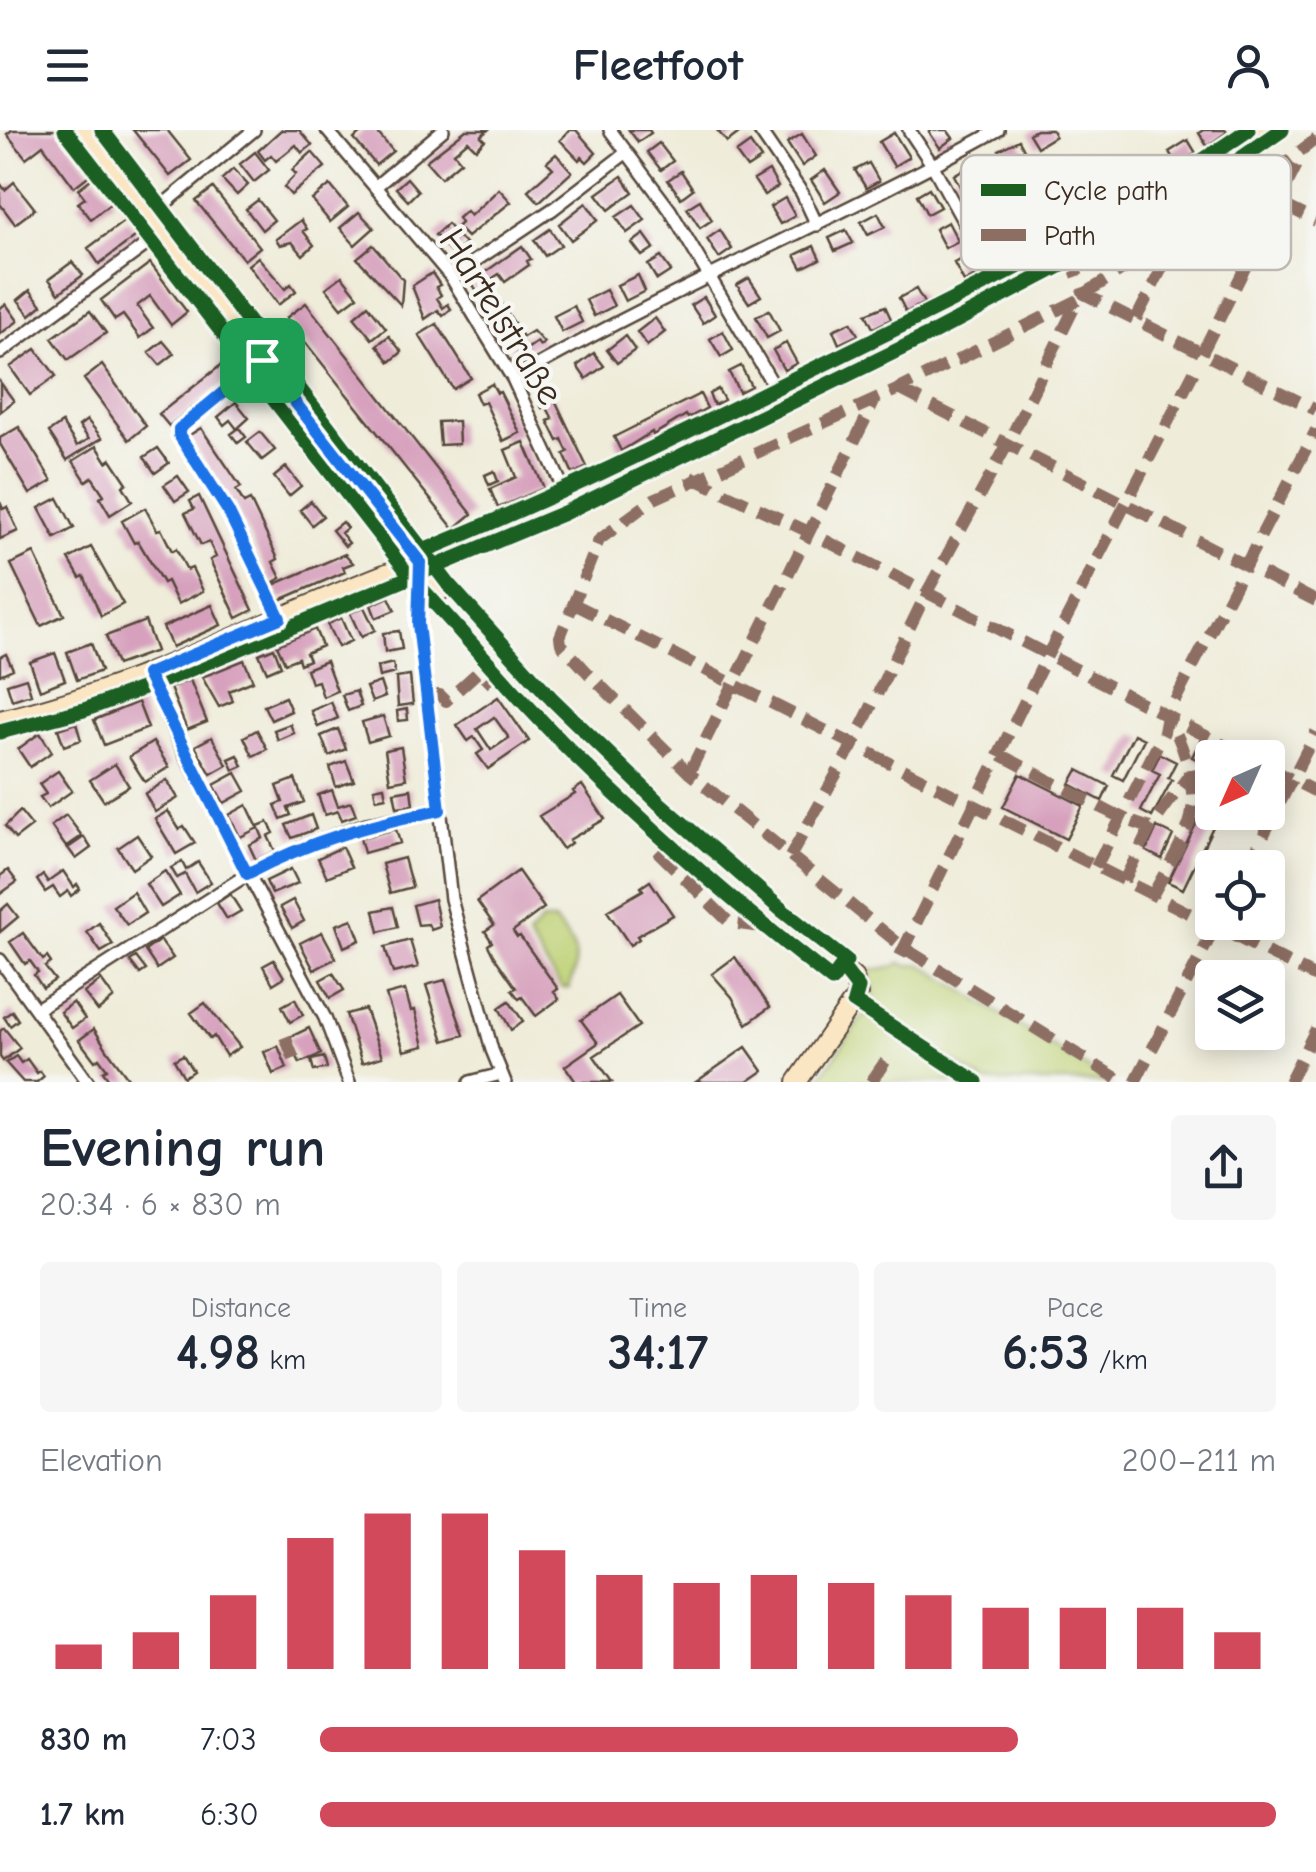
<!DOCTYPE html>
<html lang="en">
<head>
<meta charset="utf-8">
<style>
	:root { --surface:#fff; --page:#f6f6f7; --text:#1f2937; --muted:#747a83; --accent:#d1495b }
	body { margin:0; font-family:"Comic Neue",sans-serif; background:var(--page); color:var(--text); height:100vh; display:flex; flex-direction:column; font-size:38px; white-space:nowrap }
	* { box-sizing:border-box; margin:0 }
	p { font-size:32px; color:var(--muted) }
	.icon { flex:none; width:55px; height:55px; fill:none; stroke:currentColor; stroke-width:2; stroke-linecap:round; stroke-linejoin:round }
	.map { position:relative; height:952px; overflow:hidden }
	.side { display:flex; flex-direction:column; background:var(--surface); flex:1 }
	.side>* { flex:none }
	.needle { width:65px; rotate:225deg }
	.controls { position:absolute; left:1195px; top:610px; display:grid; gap:20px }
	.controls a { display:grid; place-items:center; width:90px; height:90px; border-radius:10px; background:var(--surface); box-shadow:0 5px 25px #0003; font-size:50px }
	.pin { position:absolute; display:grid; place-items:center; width:85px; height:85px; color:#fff; margin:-42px; border-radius:20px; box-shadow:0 5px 15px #0006 }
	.round { display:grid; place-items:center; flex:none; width:105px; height:105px; border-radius:10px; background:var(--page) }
	.summary { display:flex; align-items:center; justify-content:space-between; height:170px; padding:0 40px }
	h1 { font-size:55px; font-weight:600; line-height:75px }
	.stats { display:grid; grid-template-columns:repeat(3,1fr); gap:15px; height:170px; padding:10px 40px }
	.stats div { display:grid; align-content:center; border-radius:10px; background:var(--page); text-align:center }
	.stats b { font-size:50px; font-weight:600 }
	.stats small { font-size:28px; font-weight:400 }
	.stats p { font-size:28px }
	.chart { height:280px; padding:20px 40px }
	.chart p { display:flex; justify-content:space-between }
	.chart svg { width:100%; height:180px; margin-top:10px; stroke:var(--accent); stroke-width:6 }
	ul { padding:0 40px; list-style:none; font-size:32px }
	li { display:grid; grid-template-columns:160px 120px 1fr; align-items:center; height:75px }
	li i { height:25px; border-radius:12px; background:var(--accent) }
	header { display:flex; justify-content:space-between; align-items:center; height:130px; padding:0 40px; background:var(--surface); font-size:45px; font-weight:600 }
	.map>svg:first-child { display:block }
</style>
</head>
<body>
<header><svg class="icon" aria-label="menu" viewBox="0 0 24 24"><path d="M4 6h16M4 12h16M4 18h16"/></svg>Fleetfoot<svg class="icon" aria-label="person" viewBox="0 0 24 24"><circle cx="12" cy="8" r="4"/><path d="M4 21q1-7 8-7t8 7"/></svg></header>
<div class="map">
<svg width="1316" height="952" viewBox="0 0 1316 952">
	<rect width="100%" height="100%" fill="#f6f6f2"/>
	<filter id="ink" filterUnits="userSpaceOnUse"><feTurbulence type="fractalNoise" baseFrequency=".01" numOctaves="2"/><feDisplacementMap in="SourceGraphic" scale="20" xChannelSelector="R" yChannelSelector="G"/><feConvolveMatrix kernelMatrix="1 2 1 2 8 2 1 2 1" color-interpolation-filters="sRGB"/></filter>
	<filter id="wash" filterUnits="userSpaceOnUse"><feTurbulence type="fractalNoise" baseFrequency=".0048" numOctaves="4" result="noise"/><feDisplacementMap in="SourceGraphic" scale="40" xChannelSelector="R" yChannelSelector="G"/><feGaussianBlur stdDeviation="2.25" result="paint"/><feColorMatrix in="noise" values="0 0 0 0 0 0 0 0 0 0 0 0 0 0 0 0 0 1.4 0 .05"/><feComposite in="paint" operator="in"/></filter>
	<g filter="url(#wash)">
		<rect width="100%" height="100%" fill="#efecd9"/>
		<path fill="#bed174" stroke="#7c7e49" stroke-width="2.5" d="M542,791h12c22,26 28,33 15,67h-7l-34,-51z
			M901,832l6,4 14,-2 188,118h-124l-115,-75 5,-17 -7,-19 27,-5z
			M865,883l105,69h-153z"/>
		<g id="blocks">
			<path fill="#d7a1bd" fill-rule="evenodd" d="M12,0h47l33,43 -18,14 -31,-42 -17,13 -19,-24z
				M133,0h34l24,30 -21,16z
				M281,0h18l13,15 -10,8 -6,-8 -20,16 -5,-6 -6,5 -7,-9z
				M364,0h11l18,21 -17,14 -22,-26z
				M466,0h22l-7,6 4,4 -9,9 -8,-8 -14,12 7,8 -20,17 -15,-17z
				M570,0h6l20,23 -9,9 -5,-5 -3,3 -19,-20z
				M629,0h20l2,3 -13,9z
				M717,0h26l-16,12z
				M931,0h16l6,8 -13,10 -11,-16z
				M1036,0h16l3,6 -18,11 -8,-13z
				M1203,0h22l2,2 -20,14 -8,-13z
				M894,3l15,24 -15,9 -15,-24z
				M802,4l14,22 -14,10 -15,-23z
				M1019,10l7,13 -19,10 -8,-13z
				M1188,10l8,13 -19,12 -8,-13z
				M659,13l14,18 -12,9 -14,-18z
				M750,13l11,16 -14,9 -11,-15z
				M255,22l14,18 -15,12 -14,-18z
				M312,22l13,15 -34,28 -7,-8 12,-13 -4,-4z
				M556,24l16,18 -33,30 -11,-12 25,-22 -6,-6z
				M869,33l10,18 -13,7 -11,-18z
				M967,37l49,89 -14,7 -11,-19 4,-3 -3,-7 -5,-8 -4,2 -11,-20 5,-2 -8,-14 -5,2 -10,-19z
				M233,39l15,16 -11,10 -15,-16z
				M825,40l15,22 -15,10 -14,-22z
				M681,41l12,18 -12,9 -13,-18z
				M769,41l9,16 -14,8 -10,-15z
				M95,46l19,25 -23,18 -13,-16 7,-5 -7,-9z
				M622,46l11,16 -24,18 -12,-16z
				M407,48l11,13 -10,10 -12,-13z
				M14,52l21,27 -20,15 -15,-20v-21l5,7z
				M330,55l18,22 -18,15 -18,-22z
				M213,58l47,59 -16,13 -48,-59z
				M929,58l11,19 -13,7 -10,-19z
				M499,59l12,13 -44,35 -10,-10 4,-4 -3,-5 8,-7 4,5z
				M785,68l10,18 -15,8 -10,-17z
				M258,70l16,20 -12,10 -16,-21z
				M700,70l12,20 -12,8 -13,-20z
				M586,73l12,17 -27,20 -12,-16z
				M634,75l11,15 -18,13 -11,-16z
				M359,82l15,16 -19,17 -15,-17z
				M878,83l7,14 -17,8 -7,-13z
				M127,89l12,15 -40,30 -11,-16z
				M301,90l6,9 -4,2 11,14 -11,10 -11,-13 -12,3 -4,-6z
				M948,92l10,19 -13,7 -10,-19z
				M447,94l18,20 -12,11 -18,-20z
				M550,99l11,16 -16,11 -11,-16z
				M720,100l12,19 -13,9 -12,-19z
				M846,100l7,13 -18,8 -6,-13z
				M644,104l10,14 -12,8 -10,-13z
				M373,115l30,35 -2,25 -44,-47z
				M522,116l9,13 -4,2 2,4 -24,17 -6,-8 -9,6 5,8 -13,10 -11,-16z
				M814,116l6,13 -18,9 -7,-13z
				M967,126l10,19 -13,7 -10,-19z
				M258,127l27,32 6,-5 5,7 -18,14 -30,-40z
				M661,127l10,14 -14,9 -9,-15z
				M72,132l11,13 -24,18 -10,-14z
				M150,133l37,49 -16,13 -21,-29 -13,10 16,22 -13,10 -17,-23 -8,5 -14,-20z
				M432,143l8,12 -4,2 5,8 -4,3 6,10 5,-4 3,5 -8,7 -5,-6 -13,9 -13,-33z
				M638,145l7,16 -20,10 -8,-16z
				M342,146l16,20 -16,12 -16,-20z
				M749,148l12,18 -12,7 -12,-18z
				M916,159l8,14 -18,9 -7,-14z
				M30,160l12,15 -12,10 -12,-15z
				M606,160l8,16 -20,10 -8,-16z
				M495,164l28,43 10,-6 11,12 -4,3 -3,-4 -16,11 -4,-6 -4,3 -30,-48z
				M704,167l11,18 -12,8 -12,-18z
				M306,173l166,211 -18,15 -168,-211z
				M6,174l12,17 -18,13v-26z
				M368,175l18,23 -14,11 -18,-22z
				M574,176l8,16 -20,10 -8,-16z
				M885,176l6,13 -18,9 -7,-14z
				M769,180l11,21 -13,7 -11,-21z
				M90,181l16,22 -38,27 -16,-22z
				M655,188l10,14 -18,14 -10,-14z
				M851,192l7,13 -19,9 -6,-14z
				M437,194l34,54 -18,11 -34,-54z
				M723,201l10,19 -12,7 -11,-18z
				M389,206l13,16 -12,10 -13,-17z
				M625,206l10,14 -18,13 -10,-13z
				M163,211l11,13 -14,11 -11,-13z
				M786,213l11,20 -13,7 -11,-20z
				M36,219l20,27 -26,19 -20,-28z
				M594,223l10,13 -18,13 -9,-13z
				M225,232l9,12 -65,52 -10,-12z
				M102,235l44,61 -17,14 -45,-61z
				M741,236l10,20 -12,6 -10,-20z
				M546,251l41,86 -14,7 -9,-20 4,-2 -3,-6 -3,-7 -4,2 -10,-20 5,-2 -7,-13 -4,2 -9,-21z
				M0,252l14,19 -14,11z
				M492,254l5,9 3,-1 20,41 -17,8 -18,-39 -5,2 -5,-11z
				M718,259l6,11 -10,5 -5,-11z
				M700,264l7,14 -19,10 -2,-3 -33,20 -1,-3 -31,19 -7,-14z
				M236,272l13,16 -12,11 -7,-9 -6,5 -6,-8z
				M87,290l15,18 -35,22 -18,-28 13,-9 15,23 12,-7 -10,-13z
				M458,291l1,23 -19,1 -2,-23z
				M19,297l33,54 -22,13 -30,-50v-6z
				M201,298l40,59 -5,3 8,13 6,-3 28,59 -5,3 8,16 -9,5 -37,-76 -47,-71z
				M239,298l7,9 -8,6 -7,-9z
				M260,302l15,18 -13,10 -15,-18z
				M524,312l20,46 -46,20 -8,-19 26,-12 -11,-27z
				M97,316l10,16 4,-3 16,24 -4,3 9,15 -22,14 -10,-17 4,-3 -12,-18 -6,4 -13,-20z
				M158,318l11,15 -14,10 -11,-16z
				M286,337l15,19 -12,10 -15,-19z
				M494,341l4,10 -9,4 -4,-10z
				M178,346l11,16 -14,9 -11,-16z
				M199,366l54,114 -16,8 -27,-58 6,-3 -7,-15 -8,3 -16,-32 9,-4 -4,-8z
				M58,368l16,30 -19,10 -16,-30z
				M311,371l12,15 -11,9 -12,-15z
				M0,372l3,7 4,-2 11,24 -18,8z
				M145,378l12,22 4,-1 11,22 4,-2 11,21 5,-2 11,23 -25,13 -11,-23 -4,2 -25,-42 -4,2 -12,-22z
				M342,392l5,6 -6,5 8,10 -4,3 -13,-16z
				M91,417l32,57 -22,12 -17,-40 -4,2 -11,-19z
				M34,423l30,62 -23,11 -30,-62z
				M345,424l8,9 -10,4 2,5 -65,28 -7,-15z
				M389,467l6,13 -19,8 -5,-13z
				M212,475l9,20 -49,22 -9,-20z
				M364,477l11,23 -14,7 -11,-24z
				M341,488l10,23 -13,6 -11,-23z
				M145,491l11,30 -39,14 -11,-29z
				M315,499l7,17 -16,7 3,7 -9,4 -2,-6 -13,5 -8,-18z
				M399,501l3,18 -17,3 -2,-19z
				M91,513l10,28 -24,9 -10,-28z
				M274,518l7,18 -14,6 -8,-18z
				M55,523l10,27 -25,10 -10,-28z
				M6,524l7,15 -13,6v-18z
				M244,530l9,21 -24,10 4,10 -14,6 -17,-30z
				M326,531l11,30 -14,6 -5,-16 -7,2 -5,-14z
				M393,533l2,10 -16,4 -2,-10z
				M410,546l3,28 -15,2 -2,-28z
				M26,548l5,16 -19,6 -5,-16z
				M190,550l17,42 -20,8 -17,-42z
				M380,552l5,15 -13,5 -6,-15z
				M356,561l5,15 -13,5 -6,-16z
				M285,567l6,14 -20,9 -7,-14z
				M498,567l31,44 -41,28 -11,-15 6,-4 -2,-3 -7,-10 -6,4 -11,-16zM494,587l15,21 -18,12 -14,-21z
				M138,572l10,26 -44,17 -10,-25z
				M331,572l7,16 -20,9 -7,-16z
				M407,579l1,11 -10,1 -1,-10z
				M383,586l6,20 -21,6 -6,-20z
				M76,593l5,17 -17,6 -6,-17z
				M290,594l4,9 -16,7 -4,-10z
				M338,599l8,20 -17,7 -8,-20z
				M257,600l10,19 -14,7 -9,-19z
				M40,603l12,19 -22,15 -12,-18z
				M1134,604l10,5 -21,41 -10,-5z
				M212,607l15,28 -16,9 -16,-28z
				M1200,611l33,17h-21v9l-20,-10z
				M153,612l16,25 -24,15 -16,-25z
				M401,617l5,32 -16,3 -5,-32z
				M1160,624l16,8 -8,16 4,2 -20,37 -11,-6 19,-37 -8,-4z
				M238,625l5,11 -9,4 -5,-11z
				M346,631l8,20 -18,6 -6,-20z
				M115,634l14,22 -25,15 -14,-21z
				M1078,640l31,16 -7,15 -32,-17z
				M58,641l14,20 -24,17 -8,-11 6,-3 -7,-10z
				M236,643l10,18 -22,12 -10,-18z
				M1020,644l63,32 -17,33 -63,-32z
				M295,649l9,23 -16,6 3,7 -10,4 -6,-14 8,-3 -6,-16z
				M167,650l11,18 -23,14 -10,-18z
				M582,655l23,34 -36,21 2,3 -8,6 -24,-33 36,-22 -2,-3z
				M384,656l2,11 -10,2 -2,-11z
				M411,659l2,16 -16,2 -3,-15z
				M332,660l6,16 13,-4 5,13 -14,5 -4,-9 -13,4 -7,-20z
				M1212,661v21h8l-37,77 -15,-7z
				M247,675l11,23 -18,9 -11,-22z
				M20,681l12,15 -17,13 -10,-13z
				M168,681l11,18 5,-3 11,17 -19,11 -21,-35z
				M66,685l16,21 -16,11 -15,-21z
				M311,685l5,14 -24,9 -6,-13z
				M268,692l6,11 -6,3 7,15 -19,9 -7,-15 14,-7 -5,-12z
				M1157,697l16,8 -11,24 -16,-8z
				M396,699l4,14 -36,10 -4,-15z
				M137,705l14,21 -19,13 -14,-21z
				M84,707l7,11 -15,11 -8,-11z
				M342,717l9,20 -24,10 -9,-19z
				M404,728l8,29 -22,6 -8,-29z
				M182,732l4,8 12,-8 13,20 -16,10 -10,-18 -8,4 -6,-10z
				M291,739l7,14 -26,11 -6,-13z
				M8,740l9,12 -17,12v-18z
				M63,741l11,16 3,-3 3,5 -9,7 -3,-5 -8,6 -7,-10 -8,5 -8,-12 6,-5 5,7z
				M165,741l15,24 -19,12 -15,-23z
				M518,741l26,37 -31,23 4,6 3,-1 38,53 -4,3 5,7 -23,17 -14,-19 -3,2 -7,-9 4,-2 -23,-33 -5,-10 4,-3 -7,-11 9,-6 -17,-24z
				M650,751l23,34 -36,21 2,3 -9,6 -23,-34 36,-21 -2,-3z
				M133,762l12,21 -18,12 -14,-19z
				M230,764l11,17 -14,8 -10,-16z
				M434,769l6,28 -9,3 -3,-6 -10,1 -5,-20z
				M293,770l11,21 -12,7 -12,-21z
				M8,774l10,13 -18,15v-21z
				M393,777l5,20 -19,5 -5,-21z
				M352,789l8,21 -16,7 -8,-22z
				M99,793l14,22 -12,7 -14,-20z
				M322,802l14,26 -22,12 -14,-27z
				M23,803l20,27 4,-3 4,6 -6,4 10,13 -12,8 -9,-13 4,-3 -8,-11 -5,3 -15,-22z
				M160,810l13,18 -16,11 -12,-18z
				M410,810l8,27 -25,6 -8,-26z
				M136,827l10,13 -6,4 -10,-13z
				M735,827l35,50 -23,17 -15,-27 -20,-23z
				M274,830l10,17 -11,7 -10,-18z
				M333,843l11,17 -14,8 -10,-18z
				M101,850l13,18 -16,13 -14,-18z
				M445,850l19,55 -20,6 -18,-56z
				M405,860l6,21 4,-1 9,36 -20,5 -18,-56z
				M617,865l22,31 -45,30 18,26h-36l-11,-16 33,-23 -17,-23z
				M295,869l8,16 -13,7 -8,-16z
				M509,871l14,20 -12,9 -12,-22z
				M73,872l12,17 -13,9 -12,-16z
				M205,873l35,44 -14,9 -12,-20 -4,3 -19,-26z
				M365,879l17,48 -20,6 -16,-49z
				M12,881l6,9 -8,6 -6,-9z
				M4,898l16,20 -17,13 -3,-4v-26z
				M309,898l12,26 -21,9 -12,-25z
				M94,899l14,22 23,31h-20l-8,-11 4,-2 -8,-11 -4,3 -16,-21z
				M278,916l9,22 -14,6 -9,-22z
				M746,917l17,24 -16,11h-51z
				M183,925l10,16 -9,6 -10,-17z
				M16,926l5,7 6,-4 10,14 3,-2 4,5 -7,6h-14l-17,-19z
				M324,927l3,11 -13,3 -3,-11z"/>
		</g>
	</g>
	<g filter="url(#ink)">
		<use href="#blocks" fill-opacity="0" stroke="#56473a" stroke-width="2.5"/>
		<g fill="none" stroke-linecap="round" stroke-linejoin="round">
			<g stroke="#56473a" stroke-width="16">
				<path id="street" d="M327,0l124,147 62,102 56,122
					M610,0l60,80 111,188
					M759,0l43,63 15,32
					M909,0l24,36 68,124
					M375,57l68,-57
					M151,85l103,-85
					M451,147l102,-68 74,-57
					M0,223l162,-120
					M262,231l-83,68v6l49,76 52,108
					M513,249c158,-90 326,-161 485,-249
					M420,433l-2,61 33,275 41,151 13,32
					M147,544l38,80 140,264 24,64
					M0,830l88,122
					M37,879l219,-140 49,-23 61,-22 74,-14
					M470,952l31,-8"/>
			</g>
			<g stroke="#56473a" stroke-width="22">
				<path id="secondary" d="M83,0l359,460
					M0,590c136,-31 258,-97 387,-147 21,-8 44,-13 65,-21 145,-58 283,-131 423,-200 134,-66 273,-132 393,-222
					M797,952l61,-88 -4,-16 -12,-11"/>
			</g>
			<use href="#street" stroke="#fff" stroke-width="11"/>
			<use href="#secondary" stroke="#fbe6c4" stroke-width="18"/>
			<path stroke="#8d6e63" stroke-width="12" stroke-dasharray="25 12" stroke-linecap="butt" d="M1247,62h10l59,29
				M1069,123l15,41 232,116
				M1084,164l163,-102 69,-53
				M1078,170l-179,89 -245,110 -55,41 -39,97 1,7 27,29 101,100 215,175 219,134
				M1136,189l43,-84
				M1202,223l100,-198
				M899,259l417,212
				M691,347l118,55 440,226
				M572,473l744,374
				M428,565h12l6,6 33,-30 13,13
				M1001,625l120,63 29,10
				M1268,637l48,25
				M689,643l186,-373
				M657,721l73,72 32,4
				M790,727l62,-111 74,-152 80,-147 72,-147
				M1096,737l68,-135 3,-16 149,-286
				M1247,738l69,-136
				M1124,751l26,-53 39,-53 23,2
				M1152,766c13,-24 28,-48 37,-72 11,-29 -6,-84 -22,-108
				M900,826l147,-300 152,-294
				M285,907l9,22
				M871,952l18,-26
				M1135,952l83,-160
				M1289,952l27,-53"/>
			<g stroke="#f6f6f2" stroke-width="21">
				<path id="cycleway" d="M65,0l353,455c58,62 111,127 172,185 77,75 158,144 242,210l14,-19 -63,-50 -124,-108 -107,-104 -103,-114 -347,-455
					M413,425c145,-58 285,-129 425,-198 140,-69 281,-137 410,-227
					M0,602l84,-22 73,-27 407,-170 369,-180 182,-96 98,-59 69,-48
					M842,837l16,21 -4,14 122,80"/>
			</g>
			<use href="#cycleway" stroke="#1b5e20" stroke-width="15"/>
		</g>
	</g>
	<g fill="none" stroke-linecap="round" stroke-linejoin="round" filter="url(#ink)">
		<g stroke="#fff" stroke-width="20">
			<path id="route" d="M262,230l158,202 -2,62 22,186c-70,14 -129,30 -193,64l-100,-200 133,-56 -52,-107 -49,-76v-6z"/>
		</g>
		<use href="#route" stroke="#1a73e8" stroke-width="12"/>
	</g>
	<g text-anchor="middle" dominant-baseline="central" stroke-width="9" stroke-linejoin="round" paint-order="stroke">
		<g font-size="38" fill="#3b2a1e" stroke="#f6f6f2">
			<text transform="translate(501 187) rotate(58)">Hartelstraße</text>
		</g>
	</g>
	<rect x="961" y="25" width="330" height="115" rx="15" fill="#f6f6f2" stroke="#beb9b2" stroke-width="2.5"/>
	<rect x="981" y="54" width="45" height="12" fill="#1b5e20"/>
	<rect x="981" y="99" width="45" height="12" fill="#8d6e63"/>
	<g font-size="28" fill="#3b2a1e">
		<text x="1044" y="70">Cycle path</text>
		<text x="1044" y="115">Path</text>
	</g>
</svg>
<div class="controls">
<a><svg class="needle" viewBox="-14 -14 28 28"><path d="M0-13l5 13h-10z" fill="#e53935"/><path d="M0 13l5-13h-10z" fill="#747a83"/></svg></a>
<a><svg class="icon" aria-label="locate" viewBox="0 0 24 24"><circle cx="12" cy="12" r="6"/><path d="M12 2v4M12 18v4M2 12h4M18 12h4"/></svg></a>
<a><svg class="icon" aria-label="layers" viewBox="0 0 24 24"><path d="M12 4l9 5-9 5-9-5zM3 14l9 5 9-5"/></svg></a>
</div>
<div class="pin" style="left:262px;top:230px;background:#1e9e55"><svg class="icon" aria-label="arrive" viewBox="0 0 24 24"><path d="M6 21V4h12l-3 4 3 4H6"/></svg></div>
</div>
<section class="side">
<div class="summary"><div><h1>Evening run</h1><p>20:34 · 6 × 830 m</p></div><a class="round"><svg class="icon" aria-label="share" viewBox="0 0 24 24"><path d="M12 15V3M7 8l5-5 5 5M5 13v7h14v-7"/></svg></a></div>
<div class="stats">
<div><p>Distance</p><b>4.98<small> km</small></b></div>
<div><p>Time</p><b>34:17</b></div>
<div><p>Pace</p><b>6:53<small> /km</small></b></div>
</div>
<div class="chart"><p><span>Elevation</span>200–211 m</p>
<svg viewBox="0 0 160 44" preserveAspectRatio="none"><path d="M5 44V38M15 44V35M25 44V26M35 44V12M45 44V6M55 44V6M65 44V15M75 44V21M85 44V23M95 44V21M105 44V23M115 44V26M125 44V29M135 44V29M145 44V29M155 44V35"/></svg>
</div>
<ul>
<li><b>830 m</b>7:03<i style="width:73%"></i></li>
<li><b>1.7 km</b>6:30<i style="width:100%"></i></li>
</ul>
</section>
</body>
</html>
